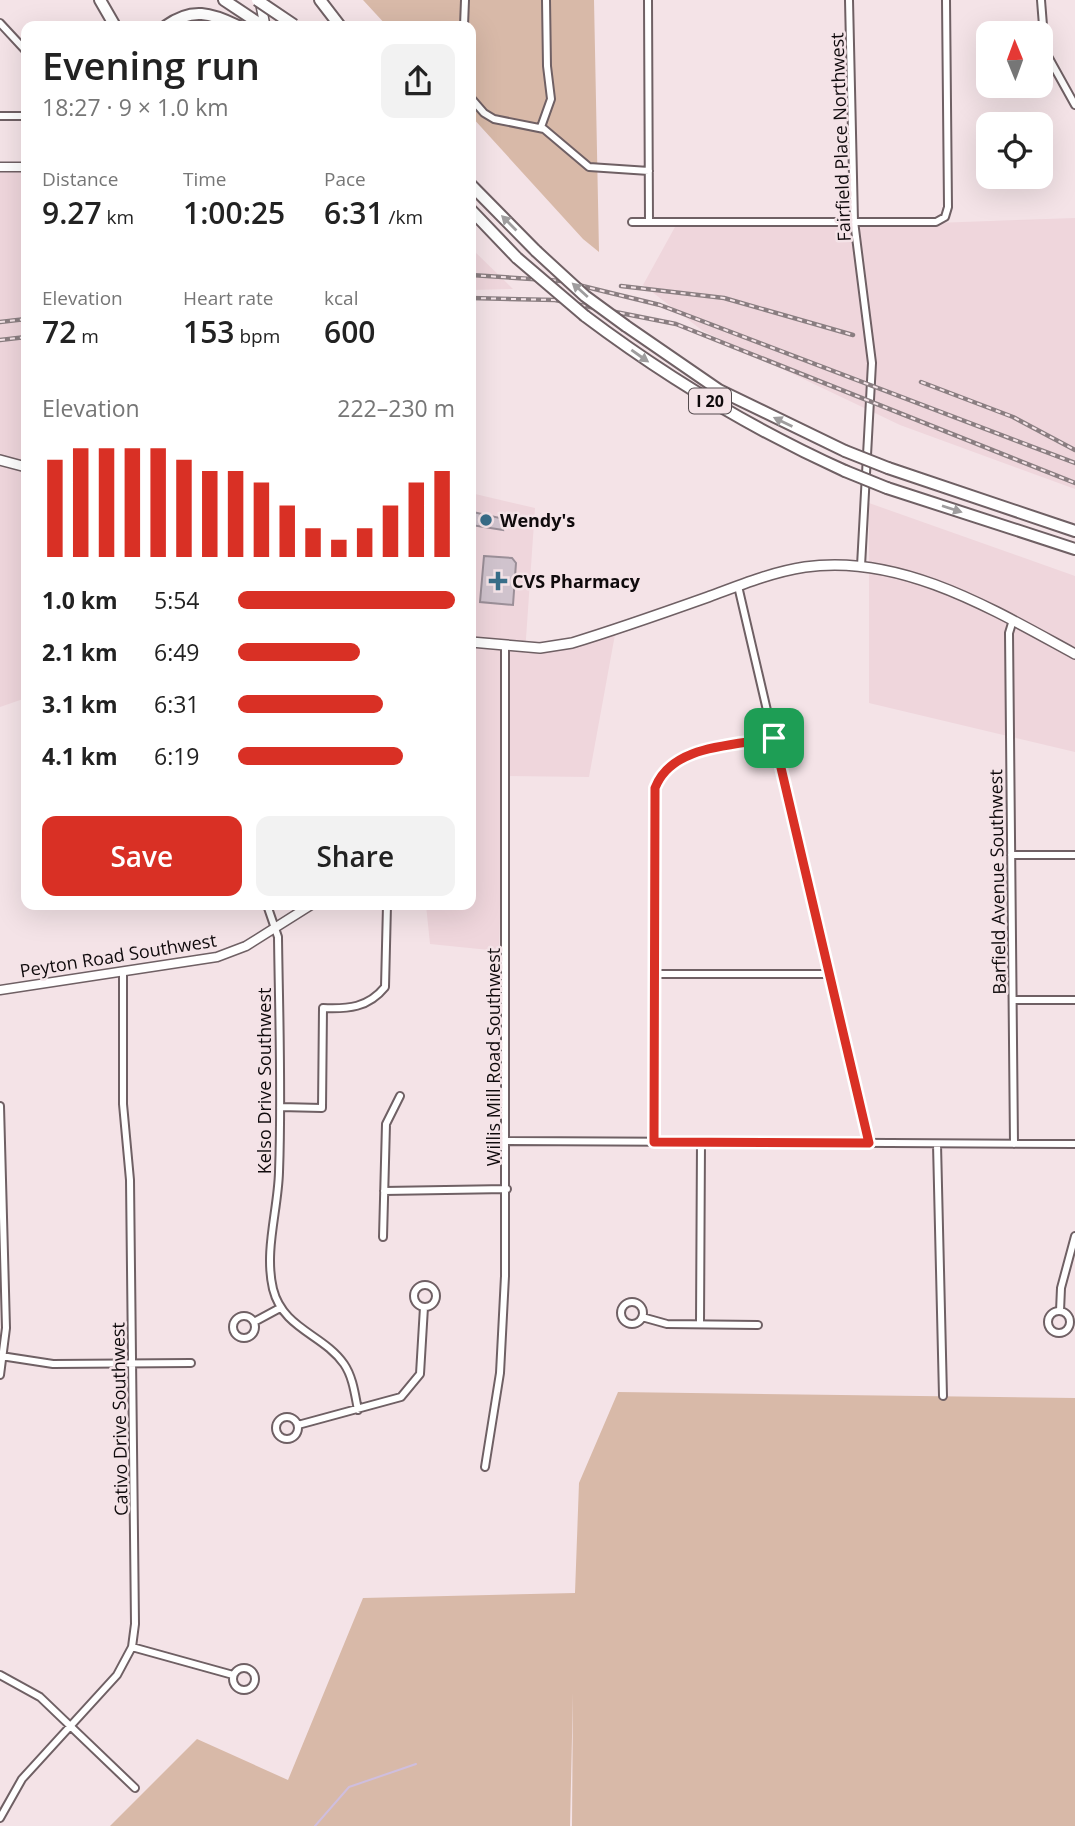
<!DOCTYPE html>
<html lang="en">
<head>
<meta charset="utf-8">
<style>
	:root { --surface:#fff; --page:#f2f2f2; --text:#222; --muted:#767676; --accent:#d93025 }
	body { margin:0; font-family:"Open Sans",sans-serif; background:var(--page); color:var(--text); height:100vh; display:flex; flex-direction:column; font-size:26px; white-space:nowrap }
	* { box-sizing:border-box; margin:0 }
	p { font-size:23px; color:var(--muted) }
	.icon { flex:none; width:38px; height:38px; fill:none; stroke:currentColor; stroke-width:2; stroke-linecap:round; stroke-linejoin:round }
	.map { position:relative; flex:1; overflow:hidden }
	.panel { position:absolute; left:21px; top:21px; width:455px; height:889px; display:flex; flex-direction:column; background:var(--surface); border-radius:14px; box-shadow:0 7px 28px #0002 }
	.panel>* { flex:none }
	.needle { width:46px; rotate:359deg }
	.tools { position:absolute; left:976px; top:21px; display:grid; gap:14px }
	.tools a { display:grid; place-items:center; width:77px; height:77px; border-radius:14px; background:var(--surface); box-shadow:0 7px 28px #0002; font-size:35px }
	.pin { position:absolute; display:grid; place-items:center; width:60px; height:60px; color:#fff; margin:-30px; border-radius:14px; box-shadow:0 4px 10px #0006 }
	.round { display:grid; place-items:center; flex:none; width:74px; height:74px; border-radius:14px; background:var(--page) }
	.head { display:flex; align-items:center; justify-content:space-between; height:119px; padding:0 21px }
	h1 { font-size:38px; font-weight:600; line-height:52px }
	.figures { display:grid; grid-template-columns:repeat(3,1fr); gap:10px; height:119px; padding:7px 21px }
	.figures div { display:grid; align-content:center }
	.figures b { font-size:30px; font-weight:600 }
	.figures small { font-size:19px; font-weight:400 }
	.figures p { font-size:19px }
	.chart { height:196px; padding:14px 21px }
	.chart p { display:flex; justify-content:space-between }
	.chart svg { width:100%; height:126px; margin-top:7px; stroke:var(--accent); stroke-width:6 }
	.button { display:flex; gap:14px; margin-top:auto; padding:14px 21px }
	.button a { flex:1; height:80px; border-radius:14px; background:var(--accent); color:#fff; font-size:28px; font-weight:600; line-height:80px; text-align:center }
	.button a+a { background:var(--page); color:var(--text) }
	ul { padding:0 21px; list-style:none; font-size:23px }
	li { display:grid; grid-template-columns:112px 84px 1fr; align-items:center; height:52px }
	li i { height:18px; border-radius:9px; background:var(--accent) }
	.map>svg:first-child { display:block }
</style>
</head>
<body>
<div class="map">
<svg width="1075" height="1826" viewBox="0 0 1075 1826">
	<rect width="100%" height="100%" fill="#f4e3e7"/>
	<path fill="#efd6dc" d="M26,165v533l-26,9v-541z
		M1075,218v271l-175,-64 -197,-94 -60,-46 32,-58 177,-1z
		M471,248l42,41 -42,1z
		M471,493l64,15 -10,145 91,-24 -27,148 -85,-1 -5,175 -69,-7 -4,-39h45z
		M869,503l206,73v176l-206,-49z"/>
	<path fill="#d8b9a8" d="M363,0h231l5,252 -16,-13 -112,-123v-90h-84z
		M618,1392l457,6v428h-503l1,-133 -3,133h-460l87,-87 91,41 75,-182 212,-5 4,-110z"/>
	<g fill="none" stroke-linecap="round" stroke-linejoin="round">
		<path stroke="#cfbede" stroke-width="2" d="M315,1826l34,-39 67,-23"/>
	</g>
	<path fill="#d0c3cd" stroke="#9b8f98" stroke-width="2" d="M473,512l27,6 3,12 -32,-5z
		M484,556l28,2 4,5 -3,42 -33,-3z"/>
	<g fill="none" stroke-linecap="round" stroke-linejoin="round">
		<g stroke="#6f6064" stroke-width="10">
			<path id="minor" d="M648,0l1,222
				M849,0l5,221 18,142 -11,203
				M1041,0l4,51 30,54
				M0,23l26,28
				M464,26l1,-26
				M471,98l13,15 10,6 50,10 45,38 60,4
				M0,116h26
				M541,127l10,-28 -4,-33 -1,-66
				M632,222h304l9,-5 3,-10 -2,-207
				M738,586l130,557
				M1013,620l-4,13 5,511
				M1011,855h64
				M267,905l11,32c1,78 4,156 1,235 -1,38 -15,79 -6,117 10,40 50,45 71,75 9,13 11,31 14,46
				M654,974h175
				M1013,1000h62
				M0,1106l6,222 -6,47
				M280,1107l42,1 1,-100c25,1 45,0 62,-21l2,-82
				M507,1141l568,3
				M654,1142l1,-354c17,-44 79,-42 119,-50
				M937,1144l6,252
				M384,1191l123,-2
				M383,1237l3,-113 14,-28
				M414 1296a11 11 0 1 1 22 0a11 11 0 1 1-22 0Z
				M621 1313a11 11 0 1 1 22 0a11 11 0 1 1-22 0Z
				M1048 1322a11 11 0 1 1 22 0a11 11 0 1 1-22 0Z
				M1060,1311l1,-23 14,-52
				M233 1327a11 11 0 1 1 22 0a11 11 0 1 1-22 0Z
				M642,1317l25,7 91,1
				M254,1322l26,-14
				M700,1324l1,-182
				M1,1356l52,8 138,-1
				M276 1428a11 11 0 1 1 22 0a11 11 0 1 1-22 0Z
				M298,1425l103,-28 19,-23 4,-67
				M485,1467l15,-94 5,-97v-630
				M132,1647l101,28
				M233 1679a11 11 0 1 1 22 0a11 11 0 1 1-22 0Z
				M0,1675l40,22 95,91
				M0,1818l22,-39 95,-104 15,-28 3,-23 -5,-444 -7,-76v-132"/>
		</g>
		<g stroke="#6f6064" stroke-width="11">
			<path id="tertiary" d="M0,167h26
				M0,990l217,-33 29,-11 65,-41"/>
		</g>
		<g stroke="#6f6064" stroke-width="12">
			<path id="secondary" d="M260,0l5,26
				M0,460l26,7
				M471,642l69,6 32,-5c46,-14 91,-30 136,-46 32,-12 64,-25 97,-30 96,-14 189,43 270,87"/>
		</g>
		<g stroke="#6f6064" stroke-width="14">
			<path id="motorway" d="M100,0l15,26
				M224,0l39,26
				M320,0l20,26
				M166,26c26,-19 45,-13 72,0
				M471,185l65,66
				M471,210l46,48
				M585,316c81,61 167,113 260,155
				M626,326l93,64 126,61
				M888,468l187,63
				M887,488l188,61"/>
		</g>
		<use href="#minor" stroke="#fff" stroke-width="6"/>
		<use href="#tertiary" stroke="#fff" stroke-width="8"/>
		<use href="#secondary" stroke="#fff" stroke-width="9"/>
		<use href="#motorway" stroke="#fff" stroke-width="10"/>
		<g stroke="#8a7e81" stroke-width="4.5">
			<path id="rail" d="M471,275l91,6 98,24 415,158
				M621,286l103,12 129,37
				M471,298l84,2 121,24 399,159
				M0,322l26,-3
				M0,340l26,-3
				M921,382l92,35 62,33"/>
		</g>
		<use href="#rail" stroke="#f4e3e7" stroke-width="2" stroke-dasharray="5" stroke-linecap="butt"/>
		<g stroke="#6f6064" stroke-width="14" stroke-linecap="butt">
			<path id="motorway-bridge" d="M257,0l37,25
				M536,251l49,45 41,30
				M517,258l68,58
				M845,451l43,17
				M845,471l42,17"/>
		</g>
		<use href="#motorway-bridge" stroke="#fff" stroke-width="10"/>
	</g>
	<defs><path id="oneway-solid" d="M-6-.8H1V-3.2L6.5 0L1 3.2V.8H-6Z" transform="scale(1.75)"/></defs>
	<g fill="#9f9d9e">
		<use href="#oneway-solid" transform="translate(509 223) rotate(-135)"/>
		<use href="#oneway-solid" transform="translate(580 290) rotate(-138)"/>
		<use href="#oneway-solid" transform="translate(640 356) rotate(35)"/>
		<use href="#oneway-solid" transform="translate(783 422) rotate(-154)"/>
		<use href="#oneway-solid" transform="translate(952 509) rotate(18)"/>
	</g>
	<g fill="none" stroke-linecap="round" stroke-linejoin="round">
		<g stroke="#fff" stroke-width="14">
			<path id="route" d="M774,738l95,405 -215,-1 1,-354c17,-44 79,-42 119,-50z"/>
		</g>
		<use href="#route" stroke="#d93025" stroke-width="9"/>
	</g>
	<g fill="#386e89" stroke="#f4e3e7" stroke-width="2.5">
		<circle cx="486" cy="520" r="7"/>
		<path d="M494.5 570.5h7v7h7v7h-7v7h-7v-7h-7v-7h7z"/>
	</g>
	<g text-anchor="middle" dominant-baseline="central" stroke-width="5" stroke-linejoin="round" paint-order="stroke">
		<rect fill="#f4e3e7" stroke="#544b4e" stroke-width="2" x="689" y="388.5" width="42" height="25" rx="5"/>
		<g font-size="16" font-weight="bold" fill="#0f0a0c">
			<text x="710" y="401">I 20</text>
		</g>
		<g font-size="18" fill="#0f0a0c" stroke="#f4e3e7">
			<text transform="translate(840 137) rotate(-92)">Fairfield Place Northwest</text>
			<text transform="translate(997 882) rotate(-91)">Barfield Avenue Southwest</text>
			<text transform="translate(118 955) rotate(-9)">Peyton Road Southwest</text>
			<text transform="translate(493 1057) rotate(-90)">Willis Mill Road Southwest</text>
			<text transform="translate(264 1081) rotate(-90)">Kelso Drive Southwest</text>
			<text transform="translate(119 1419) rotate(-91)">Cativo Drive Southwest</text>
		</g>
		<g font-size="18" font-weight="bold" fill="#0f0a0c" stroke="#f4e3e7" text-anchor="start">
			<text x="500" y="520">Wendy's</text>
			<text x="512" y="581">CVS Pharmacy</text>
		</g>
	</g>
</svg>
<div class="tools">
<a><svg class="needle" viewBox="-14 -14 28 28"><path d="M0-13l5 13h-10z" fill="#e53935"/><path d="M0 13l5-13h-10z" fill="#767676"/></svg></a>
<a><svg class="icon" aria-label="locate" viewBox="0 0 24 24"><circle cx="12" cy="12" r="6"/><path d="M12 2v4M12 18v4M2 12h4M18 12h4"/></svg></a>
</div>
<div class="pin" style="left:774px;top:738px;background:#1e9e55"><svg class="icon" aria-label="arrive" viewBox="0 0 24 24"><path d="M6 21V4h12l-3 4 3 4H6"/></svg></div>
<section class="panel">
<div class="head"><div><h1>Evening run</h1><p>18:27 · 9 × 1.0 km</p></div><a class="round"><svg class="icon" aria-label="share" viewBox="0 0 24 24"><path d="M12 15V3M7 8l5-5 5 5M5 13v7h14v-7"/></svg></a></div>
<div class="figures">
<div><p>Distance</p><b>9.27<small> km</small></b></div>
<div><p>Time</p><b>1:00:25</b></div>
<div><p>Pace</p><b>6:31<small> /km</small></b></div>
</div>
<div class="figures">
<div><p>Elevation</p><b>72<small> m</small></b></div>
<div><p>Heart rate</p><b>153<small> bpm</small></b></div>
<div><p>kcal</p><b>600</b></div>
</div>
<div class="chart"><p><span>Elevation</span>222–230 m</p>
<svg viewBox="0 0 160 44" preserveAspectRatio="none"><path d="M5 44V10M15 44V6M25 44V6M35 44V6M45 44V6M55 44V10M65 44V14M75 44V14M85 44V18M95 44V26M105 44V34M115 44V38M125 44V34M135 44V26M145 44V18M155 44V14"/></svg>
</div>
<ul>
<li><b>1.0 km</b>5:54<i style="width:100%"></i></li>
<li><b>2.1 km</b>6:49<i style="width:56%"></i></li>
<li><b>3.1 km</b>6:31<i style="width:67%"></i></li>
<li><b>4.1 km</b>6:19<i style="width:76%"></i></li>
</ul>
<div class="button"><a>Save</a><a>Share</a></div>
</section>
</div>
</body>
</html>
